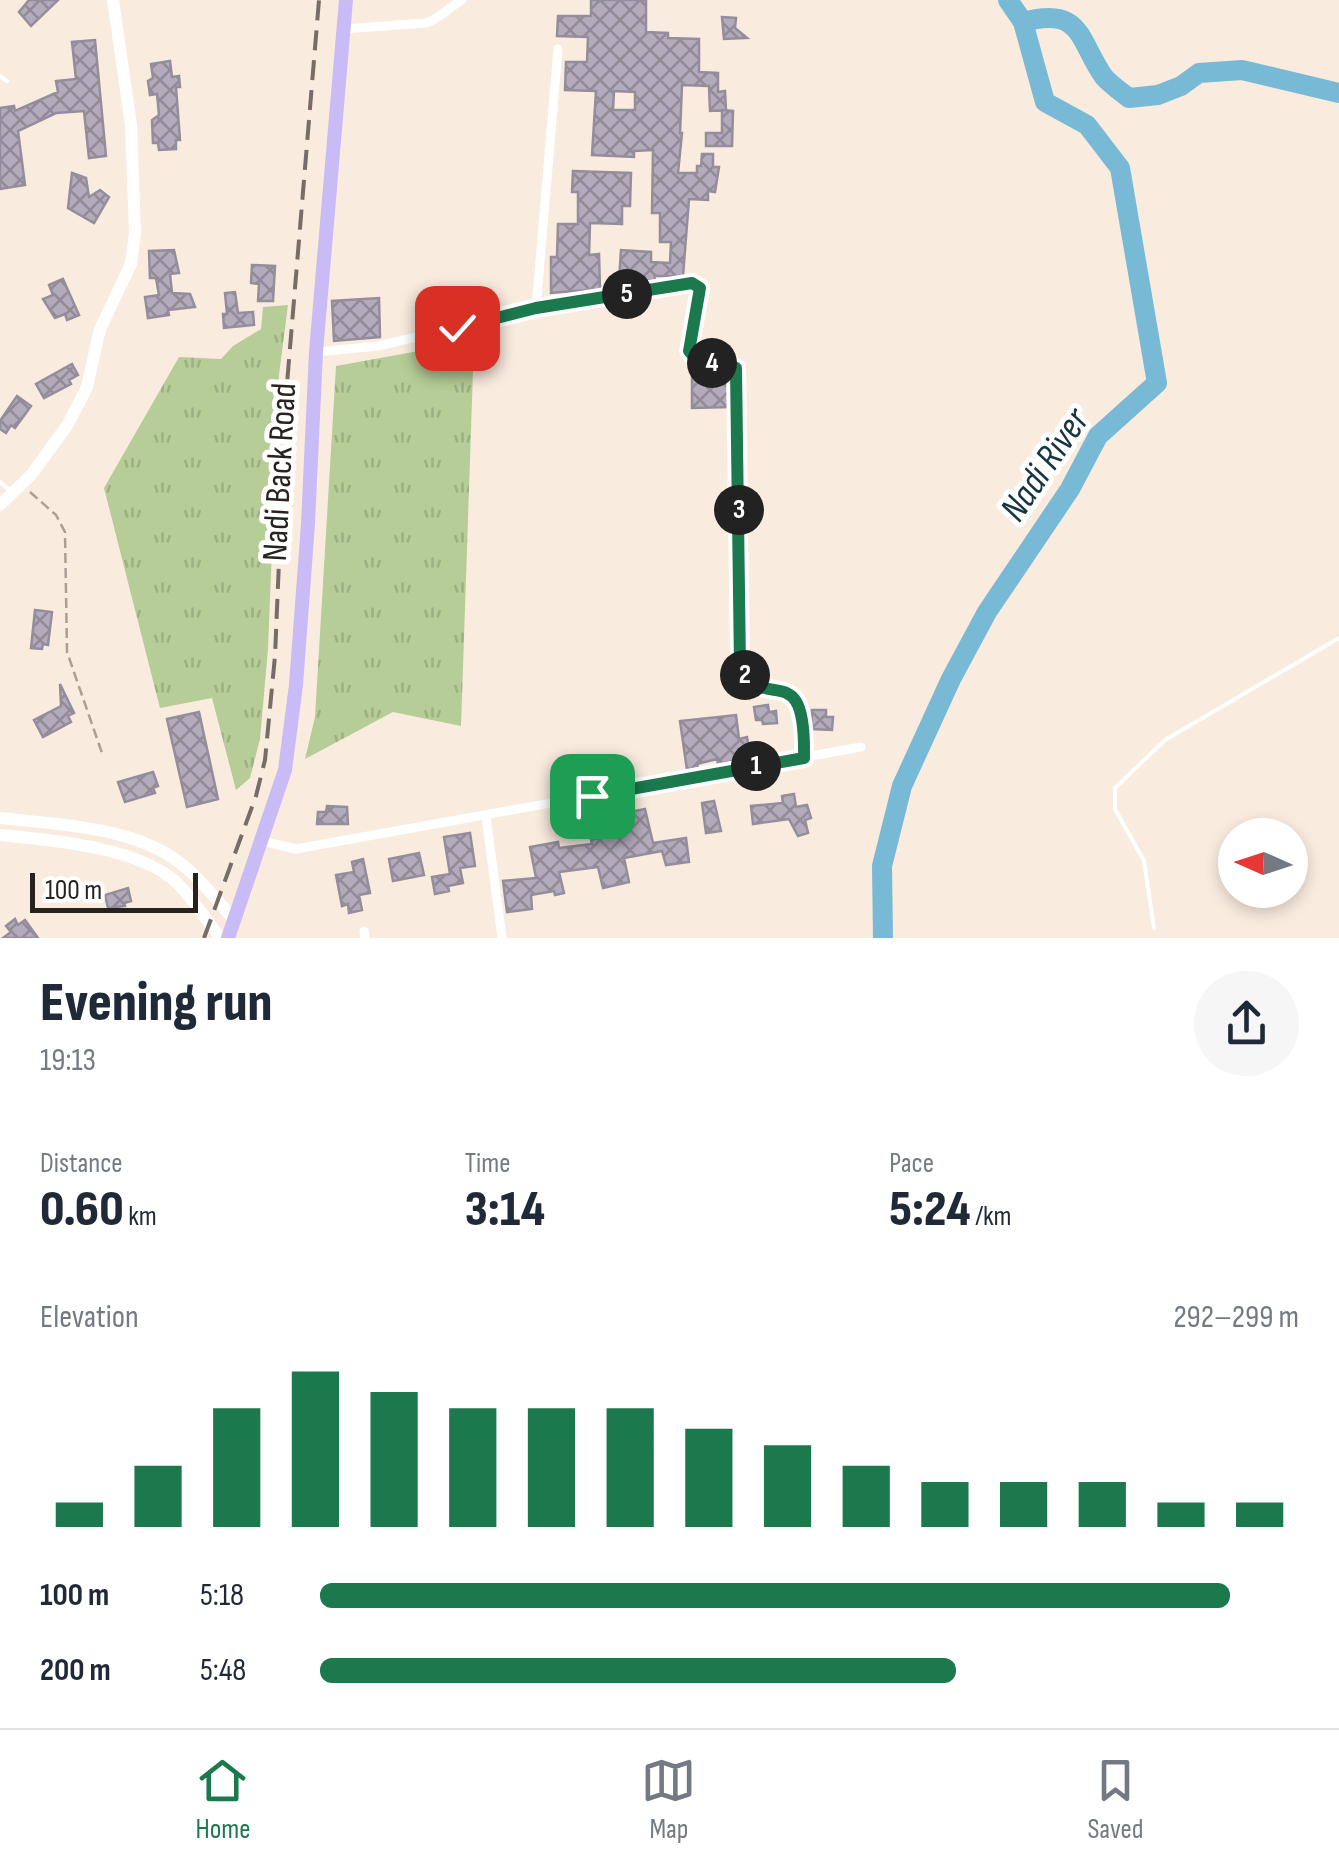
<!DOCTYPE html>
<html lang="en">
<head>
<meta charset="utf-8">
<style>
	:root { --surface:#fff; --page:#f6f6f7; --text:#1f2937; --muted:#747a83; --line:#e0e1e3; --accent:#1c784d }
	body { margin:0; font-family:"Sofia Sans Condensed",sans-serif; background:var(--page); color:var(--text); height:100vh; display:flex; flex-direction:column; font-size:38px; white-space:nowrap }
	* { box-sizing:border-box; margin:0 }
	p { font-size:32px; color:var(--muted) }
	.icon { flex:none; width:55px; height:55px; fill:none; stroke:currentColor; stroke-width:2; stroke-linecap:round; stroke-linejoin:round }
	.map { position:relative; height:938px; overflow:hidden }
	.details { display:flex; flex-direction:column; background:var(--surface); flex:1 }
	.details>* { flex:none }
	.needle { width:65px; rotate:273deg }
	.tools { position:absolute; left:1218px; top:818px; display:grid; gap:20px }
	.tools a { display:grid; place-items:center; width:90px; height:90px; border-radius:50%; background:var(--surface); box-shadow:0 5px 15px #0003; font-size:50px }
	.scale { position:absolute; left:30px; bottom:25px; width:168px; box-sizing:border-box; padding-left:10px; border:5px solid #28221e; border-top:0; font-size:28px; line-height:35px; white-space:nowrap; color:#28221e; -webkit-text-stroke:8px #fff; paint-order:stroke }
	.pin { position:absolute; display:grid; place-items:center; width:85px; height:85px; color:#fff; margin:-42px; border-radius:20px; box-shadow:0 5px 15px #0006 }
	.km { position:absolute; width:50px; height:50px; margin:-25px; border-radius:50%; background:#222; color:#fff; font-size:28px; line-height:50px; text-align:center }
	.round { display:grid; place-items:center; flex:none; width:105px; height:105px; border-radius:52px; background:var(--page) }
	.summary { display:flex; align-items:center; justify-content:space-between; height:170px; padding:0 40px }
	h1 { font-size:55px; font-weight:800; line-height:75px }
	.metrics { display:grid; grid-template-columns:repeat(3,1fr); gap:15px; height:170px; padding:10px 40px }
	.metrics div { display:grid; align-content:center }
	.metrics b { font-size:50px; font-weight:800 }
	.metrics small { font-size:28px; font-weight:400 }
	.metrics p { font-size:28px }
	.chart { height:280px; padding:20px 40px }
	.chart p { display:flex; justify-content:space-between }
	.chart svg { width:100%; height:180px; margin-top:10px; stroke:var(--accent); stroke-width:6 }
	ul { padding:0 40px; list-style:none; font-size:32px }
	li { display:grid; grid-template-columns:160px 120px 1fr; align-items:center; height:75px }
	li i { height:25px; border-radius:12px; background:var(--accent) }
	.tabs { display:flex; justify-content:space-around; align-items:center; height:140px; border-top:2px solid var(--line); background:var(--surface); font-size:28px; color:var(--muted) }
	.tabs a { display:grid; justify-items:center; gap:5px }
	.tabs .selected { color:var(--accent) }
	.map>svg:first-child { display:block }
</style>
</head>
<body>
<div class="map">
<svg width="1339" height="938" viewBox="0 0 1339 938">
	<defs>
		<pattern id="grass-tufts" width="24" height="20" patternUnits="userSpaceOnUse" patternTransform="scale(2.5)"><rect width="24" height="20" fill="#b6cd97"/><path d="M3 7l-1-3M5 7V3M7 7l1-3M15 17l-1-3M17 17v-4M19 17l1-3" fill="none" stroke="#9cb082"/></pattern>
		<pattern id="building-cross-hatch" width="8" height="8" patternUnits="userSpaceOnUse" patternTransform="scale(2.5)"><rect width="8" height="8" fill="#b3abbb"/><path d="M0 0l8 8M0 8l8-8" fill="none" stroke="#928b97"/></pattern>
	</defs>
	<rect width="100%" height="100%" fill="#faebdf"/>
	<path fill="url(#grass-tufts)" d="M288,305l-9,70 -11,274 -8,90 -10,39 -14,12 -24,-92 -52,10 -56,-220 75,-131 42,2 12,-13 28,-17 2,-22z
		M474,341l-13,385 -68,-14 -88,47 10,-42 21,-351z"/>
	<g fill="none" stroke-linecap="round" stroke-linejoin="round">
		<path stroke="#78bad5" stroke-width="20" d="M1023,22c60,-16 55,18 81,55 7,8 16,14 25,21l29,-3 23,-9 18,-13 43,-3 97,23
			M883,938l-1,-72 20,-80 49,-107 36,-67 83,-123 28,-53 59,-53 -37,-215 -33,-43 -42,-23 -22,-80 -15,-22"/>
	</g>
	<path fill="url(#building-cross-hatch)" stroke="#948d9c" stroke-width="2.5" fill-rule="evenodd" d="M29,0h29l-27,26 -12,-14z
		M591,0h55v32l22,1v5l31,1v33l19,1v19l7,-1 1,19 -16,1 -1,-25 -27,-1 -2,48h2l-4,40h19v-7h4l1,-12h11v13h6l-4,25 -7,-1v9l-19,-1 -6,77h-28l-1,5 -35,-1 2,-30 30,2v10l19,1 1,-21h-11v-29h-8l1,-63 -19,1v6l-42,-2 4,-64 -31,-1 1,-28h21l1,-25 -31,-1 1,-20h33zM614,91l21,1v18h-22z
		M722,17l14,1 -1,10 12,10 -23,1z
		M95,40l11,116 -17,2 -5,-47 -28,2 -38,18 7,54 -25,4v-81l14,-2 1,5 43,-19 -2,-11 20,-2 -4,-37z
		M170,61l2,16 7,-1 1,11h-4l4,53h-4v9l-17,1 -1,-7h-5l-1,-23 7,-5 -2,-21 -7,1 -2,-14 5,-3 -2,-14z
		M722,110l11,1 -1,35h-26v-13h16z
		M573,171l58,2 -1,33h-8v18l-32,-1 -1,32 10,-1 1,35 -49,4v-36h6l1,-33h20v-32h-6z
		M72,173l14,5 3,19 11,-7 9,7 -15,26 -26,-15z
		M174,250l5,23 -9,1 2,19 18,1 5,13 -27,3 1,5 -21,3 -3,-21 14,-2 -3,-17h-6l-1,-27z
		M252,265l23,1 -2,35h-15l1,-17 -8,-1z
		M63,279l16,36 -12,5 -2,-6 -10,4 -12,-19 10,-4 -4,-10z
		M235,292l3,21 15,-1 1,13 -30,3 -1,-14h4l-2,-21z
		M379,298l1,39 -46,4 -2,-40z
		M72,364l6,11 -9,5 2,4 -27,14 -8,-14z
		M730,373l1,34 -39,1v-34z
		M17,396l14,10 -16,22 -4,-3 -5,8 -6,-4v-8z
		M35,610l17,2 -4,33 -5,-1 -1,5 -11,-1z
		M60,684l14,29 -6,3 3,6 -28,15 -9,-17 27,-14z
		M768,705l1,7 7,-1 1,12 -14,1 -1,-4h-6l-2,-13z
		M812,710h14v7h7l-1,13 -21,-1z
		M199,712l19,87 -31,8 -20,-88z
		M736,715l3,24 8,-2 4,21 -33,6 -1,-5 -20,5 1,4 -11,2 -7,-49z
		M153,772l5,14 -5,2 2,5 -30,9 -7,-20z
		M794,794l2,13 11,-2 4,13 -6,2 3,13 -10,3 -9,-17 -36,5 -2,-18 32,-3 -1,-7z
		M714,801l7,30 -15,2 -4,-30z
		M327,806l20,1 1,17h-31l1,-12h8z
		M645,809l8,34 33,-5 3,24 -23,3 -4,-14 -38,7 5,24 -26,6 -5,-21 -39,5 5,21 -9,2 -1,-4 -23,4 1,14 -25,3 -4,-31 33,-3 -6,-31 28,-5 1,6 33,-4 -1,-4 30,-7 -1,-10 12,-2 -2,-9z
		M470,833l5,33 -15,2 3,15 -15,3 1,5 -14,3 -3,-17 18,-3 -6,-37z
		M419,853l5,22 -31,6 -4,-22z
		M363,859l7,34 -11,2 3,15 -13,3 -1,-9 -6,2 -6,-31 18,-3 -2,-10z
		M128,888l3,13 -7,2 1,3 -17,2 -3,-13z
		M15,919l3,6 7,-5 13,18h-35l8,-6 -5,-6z"/>
	<g fill="none" stroke-linecap="round" stroke-linejoin="round">
		<path stroke="#aa9e95" stroke-width="2.5" stroke-dasharray="10 5" stroke-linecap="butt" d="M30,492l26,23 9,17 2,120 35,101"/>
		<path stroke="#fff" stroke-width="4" d="M0,76l7,5
			M695,285l5,4 -11,62c12,16 32,8 47,18l4,298c26,49 66,-14 63,91
			M0,482l9,8
			M1154,928l-10,-67 -29,-52v-21l50,-48 174,-102"/>
		<path stroke="#fff" stroke-width="9" d="M344,29l82,-6c15,-5 23,-16 36,-23
			M536,309l22,-260
			M316,352l62,-6 158,-37 157,-26
			M486,816l16,122
			M262,841l34,8 565,-102
			M364,931l1,7"/>
		<path stroke="#fff" stroke-width="12" d="M0,505l32,-31 36,-50 19,-37 13,-58 31,-65 4,-32 -4,-107 -18,-125
			M0,818c54,6 119,8 167,36 27,16 47,43 67,66
			M0,835c50,5 140,12 177,48 16,16 29,36 43,55"/>
		<path stroke="#c8bbf6" stroke-width="14" d="M228,938l57,-168 11,-85 12,-161 8,-172 30,-352"/>
		<path stroke="#766d66" stroke-width="4" stroke-dasharray="20 10" stroke-linecap="butt" d="M204,938l52,-142 9,-36 10,-104 11,-260 33,-396"/>
	</g>
	<g fill="none" stroke-linecap="round" stroke-linejoin="round">
		<g stroke="#fff" stroke-width="20">
			<path id="route" d="M457,328l79,-20 156,-25 8,5 -11,63c12,16 32,8 47,17l4,299c26,49 66,-14 64,91l-212,38"/>
		</g>
		<use href="#route" stroke="#1c784d" stroke-width="12"/>
	</g>
	<g text-anchor="middle" dominant-baseline="central" stroke-width="10" stroke-linejoin="round" paint-order="stroke">
		<g font-size="35" fill="#28221e" stroke="#fff">
			<text transform="translate(280 472) rotate(-87)">Nadi Back Road</text>
		</g>
		<g font-size="38" font-style="italic" fill="#153541" stroke="#fff">
			<text transform="translate(1045 465) rotate(-56)">Nadi River</text>
		</g>
	</g>
</svg>
<div class="tools">
<a><svg class="needle" viewBox="-14 -14 28 28"><path d="M0-13l5 13h-10z" fill="#e53935"/><path d="M0 13l5-13h-10z" fill="#747a83"/></svg></a>
</div>
<div class="scale">100 m</div>
<div class="pin" style="left:592px;top:796px;background:#1e9e55"><svg class="icon" aria-label="arrive" viewBox="0 0 24 24"><path d="M6 21V4h12l-3 4 3 4H6"/></svg></div>
<div class="pin" style="left:457px;top:328px;background:#d93025"><svg class="icon" aria-label="check" viewBox="0 0 24 24"><path d="M5 12l5 5 9-10"/></svg></div>
<b class="km" style="left:756px;top:766px">1</b>
<b class="km" style="left:745px;top:675px">2</b>
<b class="km" style="left:739px;top:510px">3</b>
<b class="km" style="left:712px;top:363px">4</b>
<b class="km" style="left:627px;top:294px">5</b>
</div>
<section class="details">
<div class="summary"><div><h1>Evening run</h1><p>19:13</p></div><a class="round"><svg class="icon" aria-label="share" viewBox="0 0 24 24"><path d="M12 15V3M7 8l5-5 5 5M5 13v7h14v-7"/></svg></a></div>
<div class="metrics">
<div><p>Distance</p><b>0.60<small> km</small></b></div>
<div><p>Time</p><b>3:14</b></div>
<div><p>Pace</p><b>5:24<small> /km</small></b></div>
</div>
<div class="chart"><p><span>Elevation</span>292–299 m</p>
<svg viewBox="0 0 160 44" preserveAspectRatio="none"><path d="M5 44V38M15 44V29M25 44V15M35 44V6M45 44V11M55 44V15M65 44V15M75 44V15M85 44V20M95 44V24M105 44V29M115 44V33M125 44V33M135 44V33M145 44V38M155 44V38"/></svg>
</div>
<ul>
<li><b>100 m</b>5:18<i style="width:93%"></i></li>
<li><b>200 m</b>5:48<i style="width:65%"></i></li>
</ul>
</section>
<nav class="tabs">
<a class="selected"><svg class="icon" aria-label="home" viewBox="0 0 24 24"><path d="M3 11l9-7 9 7M6 9v11h12V9"/></svg>Home</a>
<a><svg class="icon" aria-label="map" viewBox="0 0 24 24"><path d="M3 6l6-2 6 2 6-2v14l-6 2-6-2-6 2zM9 4v14M15 6v14"/></svg>Map</a>
<a><svg class="icon" aria-label="saved" viewBox="0 0 24 24"><path d="M7 4h10v16l-5-4-5 4z"/></svg>Saved</a>
</nav>
</body>
</html>
